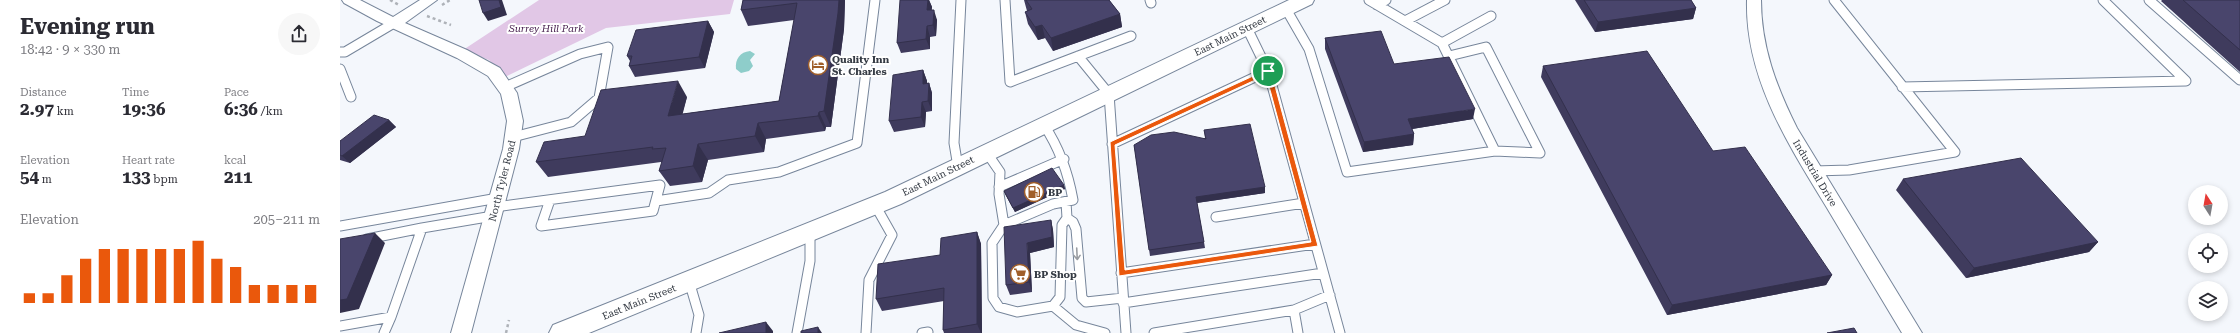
<!DOCTYPE html>
<html lang="en">
<head>
<meta charset="utf-8">
<style>
	:root { --surface:#fff; --page:#f7f7f7; --text:#2b2b33; --muted:#7c7c81; --accent:#ea580c }
	body { margin:0; font-family:"Roboto Serif",serif; background:var(--page); color:var(--text); height:100vh; display:flex; flex-direction:column; font-size:15px; white-space:nowrap }
	* { box-sizing:border-box; margin:0 }
	p { font-size:13px; color:var(--muted) }
	.icon { flex:none; width:22px; height:22px; fill:none; stroke:currentColor; stroke-width:2; stroke-linecap:round; stroke-linejoin:round }
	.map { position:relative; flex:1; overflow:hidden }
	.sheet { display:flex; flex-direction:column; background:var(--surface); width:340px }
	.sheet>* { flex:none }
	.needle { width:26px; rotate:349deg }
	.buttons { position:absolute; left:1848px; top:185px; display:grid; gap:8px }
	.buttons a { display:grid; place-items:center; width:40px; height:40px; border-radius:50%; background:var(--surface); box-shadow:0 2px 6px #0003; font-size:20px }
	.pin { position:absolute; display:grid; place-items:center; width:34px; height:34px; color:#fff; margin:-17px; border:2px solid #fff; border-radius:50%; box-shadow:0 1px 4px #0007 }
	.round { display:grid; place-items:center; flex:none; width:42px; height:42px; border-radius:21px; background:var(--page) }
	.overview { display:flex; align-items:center; justify-content:space-between; height:68px; padding:0 20px }
	h1 { font-size:22px; font-weight:700; line-height:30px }
	.figures { display:grid; grid-template-columns:repeat(3,1fr); gap:6px; height:68px; padding:4px 20px }
	.figures div { display:grid; align-content:center }
	.figures b { font-size:17px; font-weight:700 }
	.figures small { font-size:11px; font-weight:400 }
	.figures p { font-size:11px }
	.chart { height:112px; padding:8px 20px }
	.chart p { display:flex; justify-content:space-between }
	.chart svg { width:100%; height:72px; margin-top:4px; stroke:var(--accent); stroke-width:6 }
	main { display:flex; flex:1; min-height:0 }
	.map>svg:first-child { display:block }
</style>
</head>
<body>
<main>
<section class="sheet">
<div class="overview"><div><h1>Evening run</h1><p>18:42 · 9 × 330 m</p></div><a class="round"><svg class="icon" aria-label="share" viewBox="0 0 24 24"><path d="M12 15V3M7 8l5-5 5 5M5 13v7h14v-7"/></svg></a></div>
<div class="figures">
<div><p>Distance</p><b>2.97<small> km</small></b></div>
<div><p>Time</p><b>19:36</b></div>
<div><p>Pace</p><b>6:36<small> /km</small></b></div>
</div>
<div class="figures">
<div><p>Elevation</p><b>54<small> m</small></b></div>
<div><p>Heart rate</p><b>133<small> bpm</small></b></div>
<div><p>kcal</p><b>211</b></div>
</div>
<div class="chart"><p><span>Elevation</span>205–211 m</p>
<svg viewBox="0 0 160 44" preserveAspectRatio="none"><path d="M5 44V38M15 44V38M25 44V27M35 44V17M45 44V11M55 44V11M65 44V11M75 44V11M85 44V11M95 44V6M105 44V17M115 44V22M125 44V33M135 44V33M145 44V33M155 44V33"/></svg>
</div>
</section>
<div class="map">
<svg width="1900" height="333" viewBox="0 0 1900 333">
	<rect width="100%" height="100%" fill="#f4f7fc"/>
	<path fill="#e1c7e6" d="M199,0h195l-4,14 -124,14 -101,49 -16,-17 -26,-10z"/>
	<path fill="#8ecdca" d="M410,51l5,3 -5,6 3,6 -4,5 -8,2 -5,-4c-1,-10 4,-17 14,-18z"/>
	<g fill="none" stroke-linecap="round" stroke-linejoin="round">
		<g stroke="#77869b" stroke-width="11">
			<path id="service" d="M665,0l5,82 121,-46
				M810,0l1,3
				M1809,0l91,80
				M1037,5l9,-5
				M946,9l23,40 38,123 148,-21 -53,-108 -73,-43
				M1065,21l40,-21
				M1102,43l49,-27
				M0,52h5l49,-29
				M738,56l31,38 17,239
				M1109,56l37,-9 54,106 -45,-2
				M0,69l11,28
				M928,71l72,262
				M165,87l75,-33 28,-7 -9,51 -28,24 -58,15
				M1562,87l284,-6 -83,-81
				M772,144l156,-73 -21,-43
				M647,153l13,19 -1,22 5,31 49,-21 20,-4c-5,-28 -13,-51 -29,-75
				M618,167l-4,-24 7,-143
				M1474,171l35,-1 106,-18 -121,-152
				M659,187l65,-28
				M316,201l53,-8 19,-13 51,-8 78,-29 18,-143
				M155,207l165,-22 -7,26 -112,15 9,-26
				M876,217l88,-14
				M727,218l6,4 3,7 6,69 4,4 37,-4
				M664,225l-12,18 1,55 6,9 18,5 36,-6 7,-9 2,-72 5,-7 -1,-16
				M0,226l158,-28
				M82,228l71,-12
				M781,273l194,-29
				M349,281l10,34 -3,18
				M783,303l200,-30
				M713,306l23,19 29,8
				M954,310l36,-15
				M0,326l51,-9 31,-89 -55,11
				M44,333l7,-16
				M457,333l13,-72v-29
				M526,333l3,-53 23,-45 -17,-30
				M582,333l6,-1
				M814,333l140,-23 4,23"/>
		</g>
		<g stroke="#77869b" stroke-width="2">
			<path id="minor" d="M2,0h18l33,17 27,-17h17l-32,23 62,27 33,18 17,25 6,28 -4,28 -48,184h-20l52,-184 4,-28 -6,-27 -13,-18 -31,-18 -80,-37 -33,-18z
				M1407,0h14c0,46 15,86 36,128l125,205h-20c-25,-42 -50,-83 -75,-125 -39,-64 -82,-130 -80,-208z"/>
		</g>
		<g stroke="#77869b" stroke-width="2">
			<path id="primary" d="M949,0h25l-2,4 -411,200 -312,129h-40l4,-8 332,-133z"/>
		</g>
		<path stroke="#aeb2b8" stroke-width="2.5" stroke-dasharray="3 3" stroke-linecap="butt" d="M50,0l9,5
			M102,5l8,-5
			M87,16l24,9
			M166,333l3,-13"/>
		<use href="#service" stroke="#fff" stroke-width="9"/>
		<use href="#minor" fill="#fff" fill-rule="evenodd"/>
		<use href="#primary" fill="#fff" fill-rule="evenodd"/>
	</g>
	<path fill="#3f3b5d" d="M403,0h102l-1,29 -13,98h-5l-1,4 -59,8 -2,13 -56,8 -6,22 -32,4 -11,-15 3,-8 -1,-1 -113,15 -12,-15 49,-26 102,-39 -5,17 97,-13 15,-81 -46,6 -7,-16z
		M563,0h26l3,7 -1,3 6,10 -1,16 -6,1v12l-29,4 -4,-10z
		M684,0h85l11,14 2,13 -69,24 -8,-13 -7,2 -10,-16 -3,-12 2,-1z
		M1235,0h116l5,8 -3,11 -98,13z
		M1822,0h78v72l-79,-71z
		M368,21l6,11 -9,36 -70,9 -6,-11 1,-5 -3,-5z
		M985,38l69,26 79,55 -61,10 2,5 -1,11 -50,7 -38,-103z
		M1203,66l170,85 119,124 -6,10 -159,30 -126,-238z
		M583,70l4,11v2h2l3,10v18l-6,1 -1,15 -31,5 -5,-11z
		M49,120l7,7 -46,36 -10,-3v-19z
		M864,130l61,57v6l-68,10 7,39 1,6 -55,8 -16,-111 71,-7z
		M1563,179l195,63 -9,10 -123,26 -70,-88z
		M724,185l1,4 -50,23 -10,-18 -1,-3z
		M711,220l2,10 1,17 -24,6 2,39 -22,3 -4,-10z
		M637,232l4,12 1,89h-38l-1,-3 1,-29 -62,10 -6,-12 64,-44z"/>
	<path fill="#33304c" d="M159,0h3l5,15 -19,6 -5,-8z
		M499,0h6l-1,29 -13,98 -7,-16z
		M588,0h1l3,7 -1,14 -4,-11z
		M1356,8l-3,11 -98,13 3,-10z
		M594,10l3,10 -1,16 -3,-11z
		M780,14l2,13 -69,24 -2,-13z
		M368,21l6,11 -9,36 -6,-11z
		M702,25l3,13 -7,2 -3,-13z
		M587,26l3,11v12l-4,-10z
		M583,70l4,11 -1,13 -3,-10z
		M338,81l9,16 -9,35 -10,-16z
		M589,83l3,10v18l-4,-10z
		M582,102l4,10 -1,15 -4,-10z
		M1135,109l-2,10 -67,11 2,-11z
		M479,112l7,15 -1,4 -7,-15z
		M49,120l7,7 -46,36 -8,-7z
		M418,123l8,16 -2,13 -9,-16z
		M1074,134l-1,11 -50,7 1,-10z
		M358,144l10,16 -6,22 -9,-16z
		M724,185l1,4 -50,23 -2,-4z
		M925,187v6l-69,10v-6z
		M711,220l2,10 1,17 -24,6 2,39 -3,-10 -2,-39z
		M637,232l4,12 1,89h-1l-4,-9z
		M35,233l10,10 -26,66 -19,4v-13z
		M1758,242l-9,10 -123,26 8,-10z
		M1492,275l-6,10 -159,30 5,-10z
		M426,322l7,9v2h-7z
		M478,327l4,6h-4z"/>
	<path fill="#49456c" stroke="#33304c" d="M139,0h20l2,7 -18,6z
		M403,0h96l-1,13 -14,98 -5,1 -1,4 -60,7 -3,13 -57,8 -5,22 -34,5 7,-23 -14,1 1,-2 -117,15 8,-20 41,-6 16,-46 77,-9 -10,35 111,-15 18,-98 -56,7z
		M560,0h28l-1,10h7l-1,15 -6,1 -1,13 -29,4z
		M686,0h83l11,14 -69,24 -9,-13 -7,2 -10,-15 7,-3z
		M1244,0h107l5,8 -98,14z
		M1843,0h57v50z
		M368,21l-9,36 -70,9 3,-10h-5l9,-26z
		M1041,31l13,33 55,-7 26,52 -67,10 6,15 -50,8 -39,-104z
		M1307,51l66,100 32,-4 87,128 -160,30 -129,-239z
		M583,70v14l6,-1 -1,18 -6,1 -1,15 -32,4 4,-46z
		M34,115l15,5 -47,36 -2,-1v-14z
		M910,124l15,63 -69,10 8,45 -55,8 -15,-105 17,-10 23,-3 32,7 -2,-9z
		M1681,158l77,84 -124,26 -71,-89z
		M712,168l12,17 -51,23 -9,-17z
		M711,220l1,17 -25,6 2,39 -23,3 -2,-58z
		M637,232v92l-34,6 1,-42 -68,11 2,-35 62,-9 1,-17z
		M35,233l-28,66 -7,1v-61z
		M426,322v11h-47z
		M478,327v6h-17v-2z
		M1514,328l3,5h-30z"/>
	<defs><path id="oneway-shaft" d="M-6 0H5M1.5-3L5.5 0L1.5 3" fill="none" stroke-width="1.6" stroke-linecap="round" stroke-linejoin="round"/></defs>
	<use stroke="#9a9da2" href="#oneway-shaft" transform="translate(737 254) rotate(87)"/>
	<path fill="#ea580c" stroke="#fff" fill-rule="evenodd" d="M926,70l5,1 47,175 -199,30 -9,-134zM926,75l45,167 -186,28 -10,-125z"/>
	<defs>
		<g id="hotel-ring" transform="scale(1)"><circle r="9.5" fill="#fff" stroke="#a05f2a" stroke-width="1.5"/><path d="M-6-4.5h1.5V1H6V5H4.5V3h-9V5H-6ZM-4 0a1.8 1.8 0 1 1 3.6 0ZM.5 0V-2.5h3Q6-2.5 6 0Z" fill="#a05f2a"/></g>
		<g id="fuel-ring" transform="scale(1)"><circle r="9.5" fill="#fff" stroke="#a05f2a" stroke-width="1.5"/><path d="M-5.5-6h7V0h2V4h1.3V-2.5L3-4.5l.8-.8L6-3V5H2.5V1h-1V6h-7ZM-4.2-4.7v3.2H.2V-4.7Z" fill="#a05f2a"/></g>
		<g id="supermarket-ring" transform="scale(1)"><circle r="9.5" fill="#fff" stroke="#a05f2a" stroke-width="1.5"/><path d="M-6-5.5h2.5l.6 2H6L4.5 2H-2.5L-4.4-4H-6ZM-1.5 3.2a1.3 1.3 0 1 0 .1 0ZM3 3.2a1.3 1.3 0 1 0 .1 0Z" fill="#a05f2a"/></g>
	</defs>
	<g fill-rule="evenodd">
		<use href="#hotel-ring" x="478" y="65"/>
		<use href="#fuel-ring" x="694" y="192"/>
		<use href="#supermarket-ring" x="680" y="274"/>
	</g>
	<g text-anchor="middle" dominant-baseline="central" stroke-width="4" stroke-linejoin="round" paint-order="stroke">
		<g font-size="10" font-style="italic" fill="#421a4a" stroke="#fff">
			<text x="206" y="28">Surrey Hill Park</text>
		</g>
		<g font-size="10" fill="#353b44" stroke="#fff">
			<text transform="translate(890 36) rotate(-26)">East Main Street</text>
			<text transform="translate(1475 173) rotate(59)">Industrial Drive</text>
			<text transform="translate(598 176) rotate(-26)">East Main Street</text>
			<text transform="translate(162 181) rotate(-76)">North Tyler Road</text>
			<text transform="translate(299 302) rotate(-22)">East Main Street</text>
		</g>
		<g font-size="10" font-weight="bold" fill="#353b44" stroke="#fff" text-anchor="start">
			<text x="492" y="59">Quality Inn<tspan x="492" dy="12">St. Charles</tspan></text>
			<text x="708" y="192">BP</text>
			<text x="694" y="274">BP Shop</text>
		</g>
	</g>
</svg>
<div class="buttons">
<a><svg class="needle" viewBox="-14 -14 28 28"><path d="M0-13l5 13h-10z" fill="#e53935"/><path d="M0 13l5-13h-10z" fill="#7c7c81"/></svg></a>
<a><svg class="icon" aria-label="locate" viewBox="0 0 24 24"><circle cx="12" cy="12" r="6"/><path d="M12 2v4M12 18v4M2 12h4M18 12h4"/></svg></a>
<a><svg class="icon" aria-label="layers" viewBox="0 0 24 24"><path d="M12 4l9 5-9 5-9-5zM3 14l9 5 9-5"/></svg></a>
</div>
<div class="pin" style="left:928px;top:71px;background:#1e9e55"><svg class="icon" aria-label="arrive" viewBox="0 0 24 24"><path d="M6 21V4h12l-3 4 3 4H6"/></svg></div>
</div>
</main>
</body>
</html>
